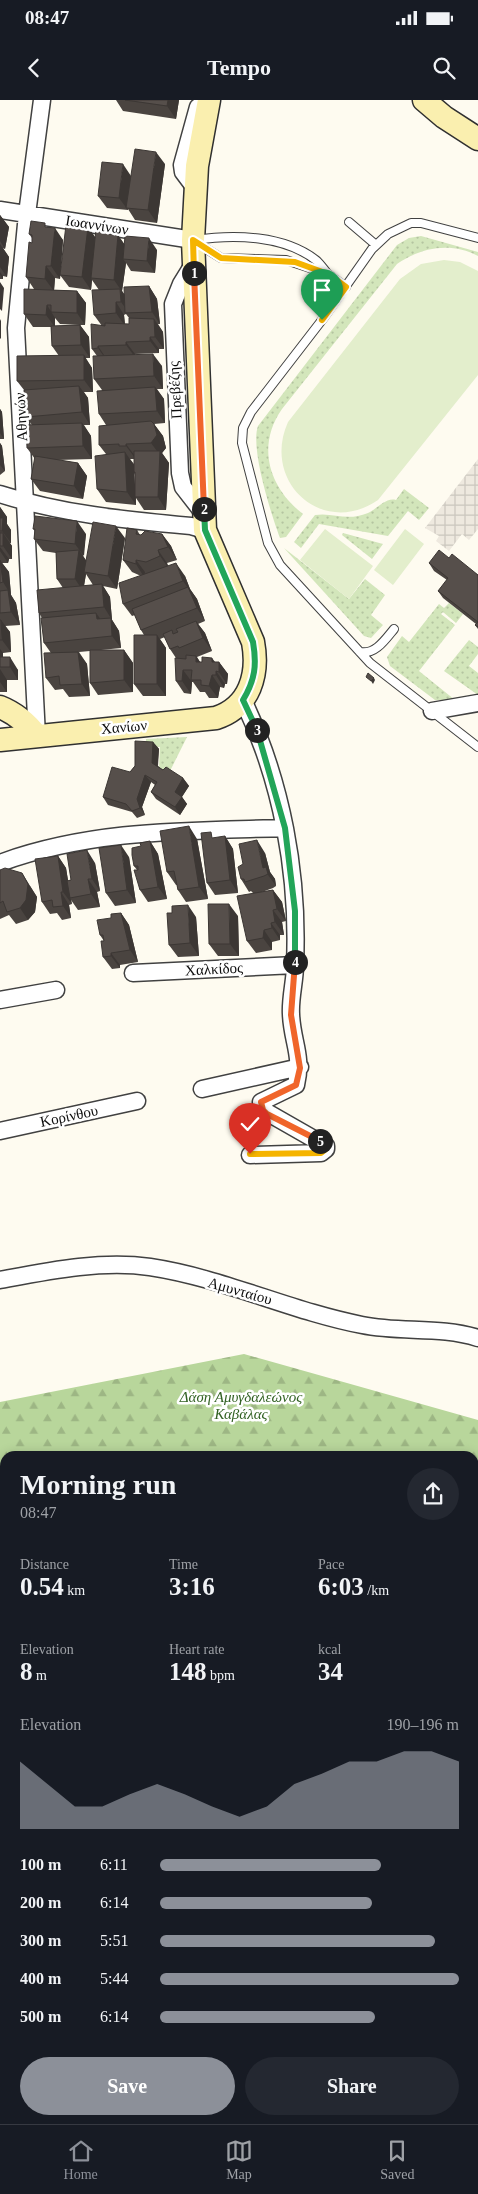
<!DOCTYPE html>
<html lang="en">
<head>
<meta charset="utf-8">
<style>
	:root { --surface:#171b24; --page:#242831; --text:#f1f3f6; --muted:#9ea1a6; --line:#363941; --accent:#8c9099 }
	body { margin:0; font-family:"Times New Roman",serif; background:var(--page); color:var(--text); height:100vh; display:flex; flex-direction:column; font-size:19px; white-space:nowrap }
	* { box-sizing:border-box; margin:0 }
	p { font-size:16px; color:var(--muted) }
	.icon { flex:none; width:28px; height:28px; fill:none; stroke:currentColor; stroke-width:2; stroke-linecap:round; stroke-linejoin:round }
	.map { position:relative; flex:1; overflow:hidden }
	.details { position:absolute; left:0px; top:1351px; width:479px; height:674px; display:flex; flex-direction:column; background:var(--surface); border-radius:15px 15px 0 0; box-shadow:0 2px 12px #0003 }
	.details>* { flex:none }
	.pin { position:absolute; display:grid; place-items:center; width:42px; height:42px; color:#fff; margin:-51px -21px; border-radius:50% 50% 50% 0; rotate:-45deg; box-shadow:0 0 5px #0007 }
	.pin .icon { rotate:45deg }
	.km { position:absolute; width:25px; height:25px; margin:-12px; border-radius:50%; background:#222; color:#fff; font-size:14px; line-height:25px; text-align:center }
	.round { display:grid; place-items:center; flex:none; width:52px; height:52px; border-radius:26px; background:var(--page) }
	.summary { display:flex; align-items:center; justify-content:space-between; height:85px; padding:0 20px }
	h1 { font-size:28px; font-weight:600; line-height:38px }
	.figures { display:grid; grid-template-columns:repeat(3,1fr); gap:8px; height:85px; padding:5px 20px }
	.figures div { display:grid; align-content:center }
	.figures b { font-size:25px; font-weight:600 }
	.figures small { font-size:14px; font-weight:400 }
	.figures p { font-size:14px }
	.chart { height:140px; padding:10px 20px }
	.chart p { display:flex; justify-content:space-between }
	.chart svg { width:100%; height:90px; margin-top:5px; fill:var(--accent); opacity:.7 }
	.button { display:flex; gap:10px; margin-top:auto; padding:10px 20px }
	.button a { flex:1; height:58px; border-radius:30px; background:var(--accent); color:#fff; font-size:20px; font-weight:600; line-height:58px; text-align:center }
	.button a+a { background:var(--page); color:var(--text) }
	ul { padding:0 20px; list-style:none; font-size:16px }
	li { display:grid; grid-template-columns:80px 60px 1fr; align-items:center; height:38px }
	li i { height:12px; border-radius:6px; background:var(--accent) }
	.status { display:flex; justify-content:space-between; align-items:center; height:35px; padding:0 25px; background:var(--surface); direction:ltr }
	.status svg { height:14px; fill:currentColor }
	header { display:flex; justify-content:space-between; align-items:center; height:65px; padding:0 20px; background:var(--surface); font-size:22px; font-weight:600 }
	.tabs { display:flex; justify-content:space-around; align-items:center; height:70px; border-top:1px solid var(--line); background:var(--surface); font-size:14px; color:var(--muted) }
	.tabs a { display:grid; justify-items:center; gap:2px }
	.tabs .active { color:var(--accent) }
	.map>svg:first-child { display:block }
</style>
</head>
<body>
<div class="status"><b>08:47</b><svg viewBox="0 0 49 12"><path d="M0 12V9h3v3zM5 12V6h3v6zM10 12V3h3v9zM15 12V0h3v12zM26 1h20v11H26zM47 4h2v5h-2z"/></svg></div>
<header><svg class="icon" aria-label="back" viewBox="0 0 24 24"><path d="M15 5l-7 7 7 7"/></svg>Tempo<svg class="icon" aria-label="search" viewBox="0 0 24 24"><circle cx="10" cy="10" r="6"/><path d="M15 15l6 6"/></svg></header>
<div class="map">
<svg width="478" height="2024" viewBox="0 0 478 2024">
	<defs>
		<pattern id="grass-dots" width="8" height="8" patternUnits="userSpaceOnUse" patternTransform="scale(1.25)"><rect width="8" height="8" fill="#d3e6bb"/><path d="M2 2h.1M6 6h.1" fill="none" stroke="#b4c4a0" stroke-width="1.8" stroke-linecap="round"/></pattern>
		<pattern id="forest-firs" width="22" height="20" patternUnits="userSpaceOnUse" patternTransform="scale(1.25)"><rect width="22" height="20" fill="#b8d69b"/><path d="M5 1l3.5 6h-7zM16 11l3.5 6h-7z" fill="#9db684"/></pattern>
		<pattern id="plaza-grid" width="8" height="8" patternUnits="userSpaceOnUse" patternTransform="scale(1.25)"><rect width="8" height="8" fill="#eee9df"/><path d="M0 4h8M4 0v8" fill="none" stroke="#cbc7be"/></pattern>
	</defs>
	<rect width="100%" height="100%" fill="#fefbf0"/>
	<path fill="url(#grass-dots)" d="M421,136l57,16v4c-27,-14 -56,-9 -81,8l-115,145c-26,37 -13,79 21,105l-17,23 -6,1c-9,-24 -30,-90 -22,-112l139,-181 12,-7z
		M404,389l25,19 -10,12 -11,-9 -20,25 -69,-12 -18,24 -7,-6 21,-27c19,-3 31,7 53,-2 9,-4 18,-16 28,-13z
		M343,433l40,11 -11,15 -30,-24z
		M284,448l65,51 16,-20 20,16 -14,20 12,10 -12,13 -7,-2z
		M449,503l14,11 -7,9 -13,-11 -2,2 14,11 -36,46 36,29h-20l-45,-34 -3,-9 15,-21 7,6 30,-38 5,4z
		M469,540l9,7v7l-9,12 9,7v22l-34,-24z
		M187,637l-18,36 -10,-5 1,-21 -14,-1v-7z"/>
	<path fill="url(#forest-firs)" fill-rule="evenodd" d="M244,1254l234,66v704h-478v-722zM5,1356h469v664h-469z"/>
	<path fill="#e3eecc" d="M444,160l16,2 18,9v104l-100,125c-55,38 -117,-18 -90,-78l112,-143 21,-15z
		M325,429l48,37 -24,33 -49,-39z
		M405,429l19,15 -31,41 -19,-15z"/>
	<path fill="url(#plaza-grid)" d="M478,359v70l-9,11 -7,-6 -13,17 -13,-10 3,-5 -14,-8z"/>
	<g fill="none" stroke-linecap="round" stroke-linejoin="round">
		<g stroke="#414141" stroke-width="10">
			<path id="lane" d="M349,122l27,23
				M478,138l-57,-15h-10l-23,11 -16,15 -50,71 -71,92 -8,16 -1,15 26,100 12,22 90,98 108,84
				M195,140c39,-6 90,-5 122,21 4,4 7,8 10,12 5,5 13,9 19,14
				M197,143l24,15 65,2 42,14
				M360,552c15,3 25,-12 34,-23"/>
		</g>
		<g stroke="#414141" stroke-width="19">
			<path id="street" d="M195,88l-12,-16 -1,-7 16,-58
				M0,110l193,30
				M194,163l-13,21 -8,20 7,169 3,14 21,27
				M0,394c62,20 126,26 191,32l14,4
				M243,600c39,82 56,174 52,265 0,16 -5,33 -4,49 1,28 12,41 5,71l-35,17 2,8 63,36v3l-5,4 -71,2
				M432,611l46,-8
				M37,636l-21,-408 11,-114 15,-114
				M0,763c92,-34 189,-32 285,-35
				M133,873l162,-8
				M0,900l56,-10
				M202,989l98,-22
				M0,1031l137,-30
				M0,1180c48,-9 101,-20 150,-13 73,11 140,44 212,58 39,8 78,1 116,13"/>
		</g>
		<g stroke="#303030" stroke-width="25">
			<path id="secondary" d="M424,0l20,17 34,22
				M0,607c15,6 27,16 37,29
				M0,640l216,-22c34,-11 43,-44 37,-76l-48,-112 -12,-290 4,-74 12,-66"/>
		</g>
		<use href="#lane" stroke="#fff" stroke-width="8"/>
		<use href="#street" stroke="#fff" stroke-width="16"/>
		<use href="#secondary" stroke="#faefaf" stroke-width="22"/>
	</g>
	<path fill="#4a4440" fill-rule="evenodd" d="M116,0h63l-3,19 -53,-8z
		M165,64l-8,59 -22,-3 -7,-11v1l-21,-2 -9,-12 33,-20z
		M0,115l9,12 -4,22 -2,-1 6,9 -2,20 -4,-1v3h-3z
		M48,127l15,13 -3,39 -5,-1 -1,12 23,1 9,12 -1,22h-5l9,12 1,21h-5l7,10 1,24h-9l4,6 2,27h-6l7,11 1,23 -35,1 21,3 9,13 -4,23 -43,-8 -9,-12 4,-20 -8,-11 5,-23 -6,-8 -2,-27 -7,-9 42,-25 -7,-10 -1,-19h-18l-9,-13 10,-25 -8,-12 6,-34v-5l-3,-4zM55,218l5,6 20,1 -25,1z
		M88,127l7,10 17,-3 6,1 6,9 33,6 -2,23 -24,-2 -5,-8 -4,28 2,3 25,-8 8,13 3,25h-2l5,8 1,17h-5v4l-24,1v1l27,11 1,23h-6l7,10 1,24 -11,1 9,12 3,12 -4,5 7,10 -3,47h-22l-8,-12v7l-30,-3 -9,-13 9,-35 -7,-9 7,-20 -7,-11 3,-24 -8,-11 3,-23 -5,-7 10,-23 -8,-11 5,-25 -7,-10 -1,10 -22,-3 -9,-12zM126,214l3,4v6h-4l-1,-9zM130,359h4v5zM134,373l1,2v17z
		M0,309l2,3 2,27h-4z
		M0,343l2,3 3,25 -5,4z
		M0,407l7,10v7l4,6v13h-1l2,3v13h-3l-1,4h-6l7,9 2,23 5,8 4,22 -15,1 5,6 1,20 -8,1v4l15,13v10h-11v12h-7z
		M33,429l53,5 -3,22 3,5 39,-23 -8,51 -14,-3 7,11 2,23 7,11 2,17 -20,2h23l9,13v29l-35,3 -8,-12v-32l-11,1 8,12 3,32 -21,1 -6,-8 -8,1 -9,-12 5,-25 -7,-10 -2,-25 -3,-5 24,-25 -6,-9 -1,-26 -13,-2 -9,-12 1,-8zM86,474l7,11h2l-11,1z
		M137,430l3,5 22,-1 9,12 6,14 -10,3 1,3 17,10 5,13 7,10 8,22 -7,3 7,9 7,18 -15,6 3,5h19l9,12 -1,10h-2l-1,4 -4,-1 -2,11h-9l-4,-6h-5l-7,-10h-1l-1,12 -7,-1 -8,-12v-23l-6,-9 -5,-12 -5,2 6,9v48h-23l-9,-12 10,-49 -3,-5 -6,-15 -3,1 -9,-12 18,-28 -9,-4 -9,-12z
		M449,458l29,17v54l-3,-4 1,-1 -33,-26 -5,-7 9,-11 -13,-9 -5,-8z
		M153,642l6,7 -1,17 5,4 20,8 6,8 -7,11 5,7 -7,11 -24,-16 -5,-7 4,-7 -4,-3 -9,25 3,8 -8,3 -5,-6 -24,-7 -5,-8 27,-25z
		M225,736l8,13 5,44 -23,2 -8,-12z
		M197,739l11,60 -22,3 -8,-12 -1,-5h-1l-9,-13z
		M150,741l8,13 9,45 -19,3 -8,-12 -3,-20 -3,-4 7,-20z
		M265,753l5,19 5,7 1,7 -3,2 -11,4 11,-2 9,12 4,19 -4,1 2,13h-4v5l-8,2v8l-16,3 -9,-12 6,-48 -2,-2 -2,1 -8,-13z
		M58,756l8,12 2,13 3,-1 24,-17 5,28 -3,1 3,15 -22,3 -7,-10 1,4 -3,1 2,13 -9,2 -5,-7 -7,1 -8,-12z
		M129,757l7,46 -21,3 -9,-13z
		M0,770l30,16 7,11 -2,15 -7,8 -12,4 -7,-9 -9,4z
		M121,813l8,12 9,37 -18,3v3l-8,1 -9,-12 1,-16 -4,-6z
		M238,816l1,40h-21l-9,-12z
		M196,817l3,39 -21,1 -9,-12z"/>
	<path fill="#3c3734" d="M168,0h11l-3,19 -9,-13z
		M156,52l9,12 -8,59 -9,-13z
		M123,64l8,12 -5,32 2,2 -9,-12z
		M0,115l9,12 -4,22 -5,-8z
		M88,127l9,13 -6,38 1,2 -1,10 -9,-13z
		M55,128l8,12 -3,39 -9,-13z
		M118,135l9,13 -4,11 3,4 -4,28 7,10v12l-8,-11v-12l-7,-10z
		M149,138l8,12 -2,23 -8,-12z
		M0,144l9,13 -2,20 -7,-10z
		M46,166l9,12 -1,13 -9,-12z
		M0,172l3,4v3l-3,-4z
		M0,182l4,6 -2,23 -2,-2z
		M149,186l8,13 3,25 -8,-12z
		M77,191l9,12 -1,22 -8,-12z
		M116,202l8,13 1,11 -9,-13z
		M47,205l8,13v9l-9,-12z
		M0,219l1,2v18l-1,-1z
		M154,219l9,13 1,17 -9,-12z
		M80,225l9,12 1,21 -9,-13z
		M150,237l9,12v4l-9,-12z
		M126,242l9,12v3l-9,-12z
		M98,246l8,12 1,3 -9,-13z
		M153,254l9,12 1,23 -9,-13z
		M84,255l8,13 1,24 -9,-12z
		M79,286l9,12 2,27 -8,-13z
		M155,287l9,12 1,24 -8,-12z
		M0,309l2,3 2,27 -4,-6z
		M82,323l9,13 1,23 -9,-13z
		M154,324l9,12 3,12 -4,5 7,10 -3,47 -8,-13 2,-42 -9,-12z
		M0,343l2,3 3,25 -5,-6z
		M126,344l9,12v2l-9,-12z
		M125,352l9,13 2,40 -9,-13z
		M78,363l9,13 -4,23 -9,-13z
		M0,407l7,10v7l4,6v13l-9,-12 -2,-10z
		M77,421l9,13 -2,22 -9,-12z
		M116,426l9,12 -8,51 -9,-13z
		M0,432l3,5v-4l9,13v13l-9,-13 -3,-11z
		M162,434l9,12 6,14 -9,-13z
		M0,447l9,12 -1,4 -8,-12z
		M79,450l9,13 -4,9 2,2 -3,17 -8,-12z
		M158,450l9,13 2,6 -9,-13z
		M0,460l9,12 2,23 -8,-13z
		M136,460l9,12 -1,5 -8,-13z
		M176,463l9,13 5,13 7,10 8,22 -8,-13 -7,-17 -7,-10z
		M102,484l8,13 2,23 -8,-13z
		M8,490l8,13 4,22 -9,-13z
		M96,513l9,12 -8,-6z
		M111,518l8,13 2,17 -9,-12z
		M1,520l9,12 1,20 -9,-12z
		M196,521l9,12 7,18 -9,-13z
		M157,535l9,13v48l-9,-12z
		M0,549l3,4v8l-3,-5z
		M124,550l9,13v29l-9,-12z
		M78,552l9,12 3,32 -8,-12z
		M196,556l8,12 -8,-6z
		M10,557l8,13v10l-8,-13z
		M212,558l7,9v-5l9,12 -1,10 -15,-22z
		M0,569l7,11v12l-7,-10z
		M183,570l9,12 -1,12 -9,-13z
		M216,571l9,13 -1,4 -8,-13z
		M212,575l8,12 -2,11 -9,-12z
		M374,578l1,2 -2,4 -2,-3z
		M153,642l6,7 -2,21 -5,-7z
		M145,675l6,7 -9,25 3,8 -5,-7 -3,-9z
		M183,678l6,8 -8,12 1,-1 5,7 -7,11 -5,-8v-15z
		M189,726l8,13 11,60 -9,-12z
		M225,736l8,13 5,44 -8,-13z
		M257,740l8,13 5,19 5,7 1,7 -13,-18z
		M150,741l8,13 9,45 -9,-12z
		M121,745l8,12 7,46 -9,-13z
		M87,750l8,13 5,28 -8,-12z
		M58,756l8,12 5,30h-1l1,2 1,4 -9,-12z
		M22,773l15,24 -2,15 -7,8 -8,-12z
		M88,779l9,13 3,15 -9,-13z
		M273,790l9,12 4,19 -9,-12z
		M61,792l8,13 2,13 -8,-12z
		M229,804l9,12 1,40 -9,-12z
		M188,805l8,12 3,39 -9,-13z
		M273,810l9,12 2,13 -9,-13z
		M121,813l8,12 9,37 -8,-12z
		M271,823l9,12v5l-8,-12z
		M264,830l8,12v8l-9,-12z
		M111,853l9,12v3l-9,-12z"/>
	<path fill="#564f4b" stroke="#3c3734" d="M125,0h43l-1,6z
		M135,49l21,3 -8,58 -22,-2z
		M102,62l21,2 -4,34 -21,-2z
		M31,121l14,2v4l10,1 -4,38h-5l-1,13 -19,-2 3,-35 3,1v-8l-3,-1z
		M66,125l22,2 -6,50 -22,-2z
		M96,129l13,1 -1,4 10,1 -4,45 -23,-2z
		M125,136l24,2 -2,23 -24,-2z
		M149,186l3,26 -27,1 -1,-26z
		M24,189l53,2v22l-26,-1v-7h-4l-1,10 -22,-1z
		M120,189l1,13h-5v11l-22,2 -2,-25z
		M129,218l25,1 1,18h-5v4l-24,1v3l-28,1v2l-6,1 -1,-25 14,2v-3l24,1z
		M80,225l1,20 -29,1 -1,-20z
		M153,254l1,22 -60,3 -1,-23z
		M84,255v25l-67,1v-25z
		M79,286l3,26 -56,5 -2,-27z
		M155,287l2,24 -58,3 -2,-23z
		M151,321l3,3 3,11 -6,8 -25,1v2h-7v-2l-20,1v-19z
		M82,323l1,23 -56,2 -1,-23z
		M134,351h26l-2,46h-23v-25h-1z
		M125,352l2,40 -30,-3 -2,-33z
		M35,356l43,7 -4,23 -43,-7z
		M35,416l42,5 -2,23 -41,-5 1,-10h-2z
		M0,418h3l-1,13h-2z
		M93,422l23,4 -8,50 -24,-4z
		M127,428l10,2 -1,4 5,1 4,-4 17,3 6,13 -10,3 2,6 -14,6 -10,-2v4l-13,-4z
		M0,433h3v13h-3z
		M79,450l-4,29h-18l-1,-27z
		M439,450l10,8 3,-4 26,21v52l-3,-2 3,-3 -40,-31 10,-13 -19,-15z
		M0,460l3,22 -3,1z
		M176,463l7,18 -60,23 -4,-21z
		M102,484l2,23 -65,6 -2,-23z
		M188,487l9,21 -56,22 -9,-21z
		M8,490l3,22 -11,1v-22z
		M96,513l1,6 14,-1 1,18 -68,7 -3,-25z
		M0,520h1l1,20h-2z
		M196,521l7,17 -24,10 -1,-2 -8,3 -7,-15 9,-4 1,4 5,-2 -2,-3z
		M134,535h23v49h-23z
		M90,550h34v30l-34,3z
		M78,552l4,32 -22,1 -1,-9 -13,2 -2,-25z
		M186,555l10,1v6h6v-5l10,1v4h7v10l-3,-1v4h-4l-3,11 -8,-1v-5h-10l1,-10h-9l-1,11h-6l-1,-23 11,1z
		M0,557h10v10h-10z
		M368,573l6,5 -3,3 -5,-4z
		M135,641l18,1 -1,21 11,7 3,-3 17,11 -8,14 7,5 -7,10 -24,-15 6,-10 -12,-7 -8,24 3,9 -8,3 -6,-7 -23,-7 9,-30 18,5 5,-6z
		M189,726l10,61 -21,3 -4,-19 -7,1 -7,-41z
		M211,732l1,6 13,-2 5,44 -23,3 -6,-50z
		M257,740l6,28 3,-1 2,7 -4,2 -19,6 -1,-3h-3l-3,-12 5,-3 -4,-20z
		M150,741l8,46 -18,3 -6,-20h4v-4h-4l-2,-11v-7l9,-2 -1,-3z
		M121,745l6,45 -21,3 -7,-45z
		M87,750l5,29h-4l3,15 -21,4 -3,-17 4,-1 -4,-26z
		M58,756l5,36h-2l2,14 -10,1 -1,-7 -10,2 -7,-43z
		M5,768l17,5 6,11 -2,16 -6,8 -13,4 -4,-11 -3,2v-33z
		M273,790l4,19 -4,1 2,12 -4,1 1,5 -8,2 -1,8 -16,3 -10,-45z
		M208,804h21l1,40h-21z
		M188,805l2,38 -21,2 -2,-32h5v-7z
		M121,813l9,37 -19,3v3l-8,1 -2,-16h3l-1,-6h-3l-3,-15 14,-2v-4z"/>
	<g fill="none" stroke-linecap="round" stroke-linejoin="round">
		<g stroke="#fff" stroke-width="10">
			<path id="split-1" d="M194,173l-1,-33 28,18 74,4 33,12 18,13 -24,33"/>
		</g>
		<g stroke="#fff" stroke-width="10">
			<path id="split-2" d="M194,173l10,236"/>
		</g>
		<g stroke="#fff" stroke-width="10">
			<path id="split-3" d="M204,409l1,21 48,112c4,23 2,38 -10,58l14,30"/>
		</g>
		<g stroke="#fff" stroke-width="10">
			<path id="split-4" d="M257,630l28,98 10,83v51"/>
		</g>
		<g stroke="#fff" stroke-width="10">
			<path id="split-5" d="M295,862l-4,53 9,53 -4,17 -35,17 2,8 4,4 53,27"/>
		</g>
		<g stroke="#fff" stroke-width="10">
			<path id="split-6" d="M250,1054l71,-1 5,-4v-3l-6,-5"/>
		</g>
		<use href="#split-1" stroke="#f5b400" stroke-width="6"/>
		<use href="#split-2" stroke="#f0652b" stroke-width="6"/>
		<use href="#split-3" stroke="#22a559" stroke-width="6"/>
		<use href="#split-4" stroke="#22a559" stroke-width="6"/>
		<use href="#split-5" stroke="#f0652b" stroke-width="6"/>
		<use href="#split-6" stroke="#f5b400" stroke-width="6"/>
	</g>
	<g text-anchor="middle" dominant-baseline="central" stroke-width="5" stroke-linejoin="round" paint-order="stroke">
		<g font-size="15" fill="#0e0e0e" stroke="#fff">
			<text transform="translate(97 125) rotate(9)">Ιωαννίνων</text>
			<text transform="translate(175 290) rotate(-93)">Πρεβέζης</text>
			<text transform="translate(21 317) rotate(-93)">Αθηνών</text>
			<text transform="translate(124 627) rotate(-5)">Χανίων</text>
			<text transform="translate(214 869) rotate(-3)">Χαλκίδος</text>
			<text transform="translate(69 1016) rotate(-12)">Κορίνθου</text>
			<text transform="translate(240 1191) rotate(16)">Αμυνταίου</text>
		</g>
		<g font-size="15" font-style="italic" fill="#316122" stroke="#fff">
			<text x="241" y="1297">Δάση Αμυγδαλεώνος<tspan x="241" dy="17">Καβάλας</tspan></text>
		</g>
	</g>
</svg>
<div class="pin" style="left:322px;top:220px;background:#1e9e55"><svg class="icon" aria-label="arrive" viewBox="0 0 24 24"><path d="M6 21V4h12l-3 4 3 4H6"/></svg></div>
<div class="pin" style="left:250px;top:1054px;background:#d93025"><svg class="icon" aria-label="check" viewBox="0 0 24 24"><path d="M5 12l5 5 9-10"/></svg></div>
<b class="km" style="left:194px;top:173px">1</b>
<b class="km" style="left:204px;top:409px">2</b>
<b class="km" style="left:257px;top:630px">3</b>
<b class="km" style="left:295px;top:862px">4</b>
<b class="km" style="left:320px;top:1041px">5</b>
<section class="details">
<div class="summary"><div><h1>Morning run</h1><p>08:47</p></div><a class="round"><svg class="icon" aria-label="share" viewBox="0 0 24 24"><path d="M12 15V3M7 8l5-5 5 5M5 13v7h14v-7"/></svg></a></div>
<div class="figures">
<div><p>Distance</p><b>0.54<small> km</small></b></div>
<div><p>Time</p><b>3:16</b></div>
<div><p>Pace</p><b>6:03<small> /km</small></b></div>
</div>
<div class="figures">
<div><p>Elevation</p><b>8<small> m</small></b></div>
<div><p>Heart rate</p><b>148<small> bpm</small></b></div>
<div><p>kcal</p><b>34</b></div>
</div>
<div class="chart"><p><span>Elevation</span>190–196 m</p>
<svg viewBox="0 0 160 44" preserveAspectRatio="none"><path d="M0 44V11L10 22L20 33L30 33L40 27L50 22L60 27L70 33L80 38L90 33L100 22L110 17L120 11L130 11L140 6L150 6L160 11V44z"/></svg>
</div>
<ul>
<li><b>100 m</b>6:11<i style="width:74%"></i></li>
<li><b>200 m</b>6:14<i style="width:71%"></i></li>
<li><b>300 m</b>5:51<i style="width:92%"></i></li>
<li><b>400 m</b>5:44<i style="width:100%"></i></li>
<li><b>500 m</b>6:14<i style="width:72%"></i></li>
</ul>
<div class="button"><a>Save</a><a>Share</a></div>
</section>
</div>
<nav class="tabs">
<a class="active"><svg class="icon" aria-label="home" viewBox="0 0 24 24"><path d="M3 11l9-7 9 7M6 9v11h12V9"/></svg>Home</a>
<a><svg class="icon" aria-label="map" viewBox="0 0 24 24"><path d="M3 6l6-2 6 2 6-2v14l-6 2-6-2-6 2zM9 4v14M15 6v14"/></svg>Map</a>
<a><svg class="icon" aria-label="saved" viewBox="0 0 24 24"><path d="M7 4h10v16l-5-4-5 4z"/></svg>Saved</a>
</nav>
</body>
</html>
